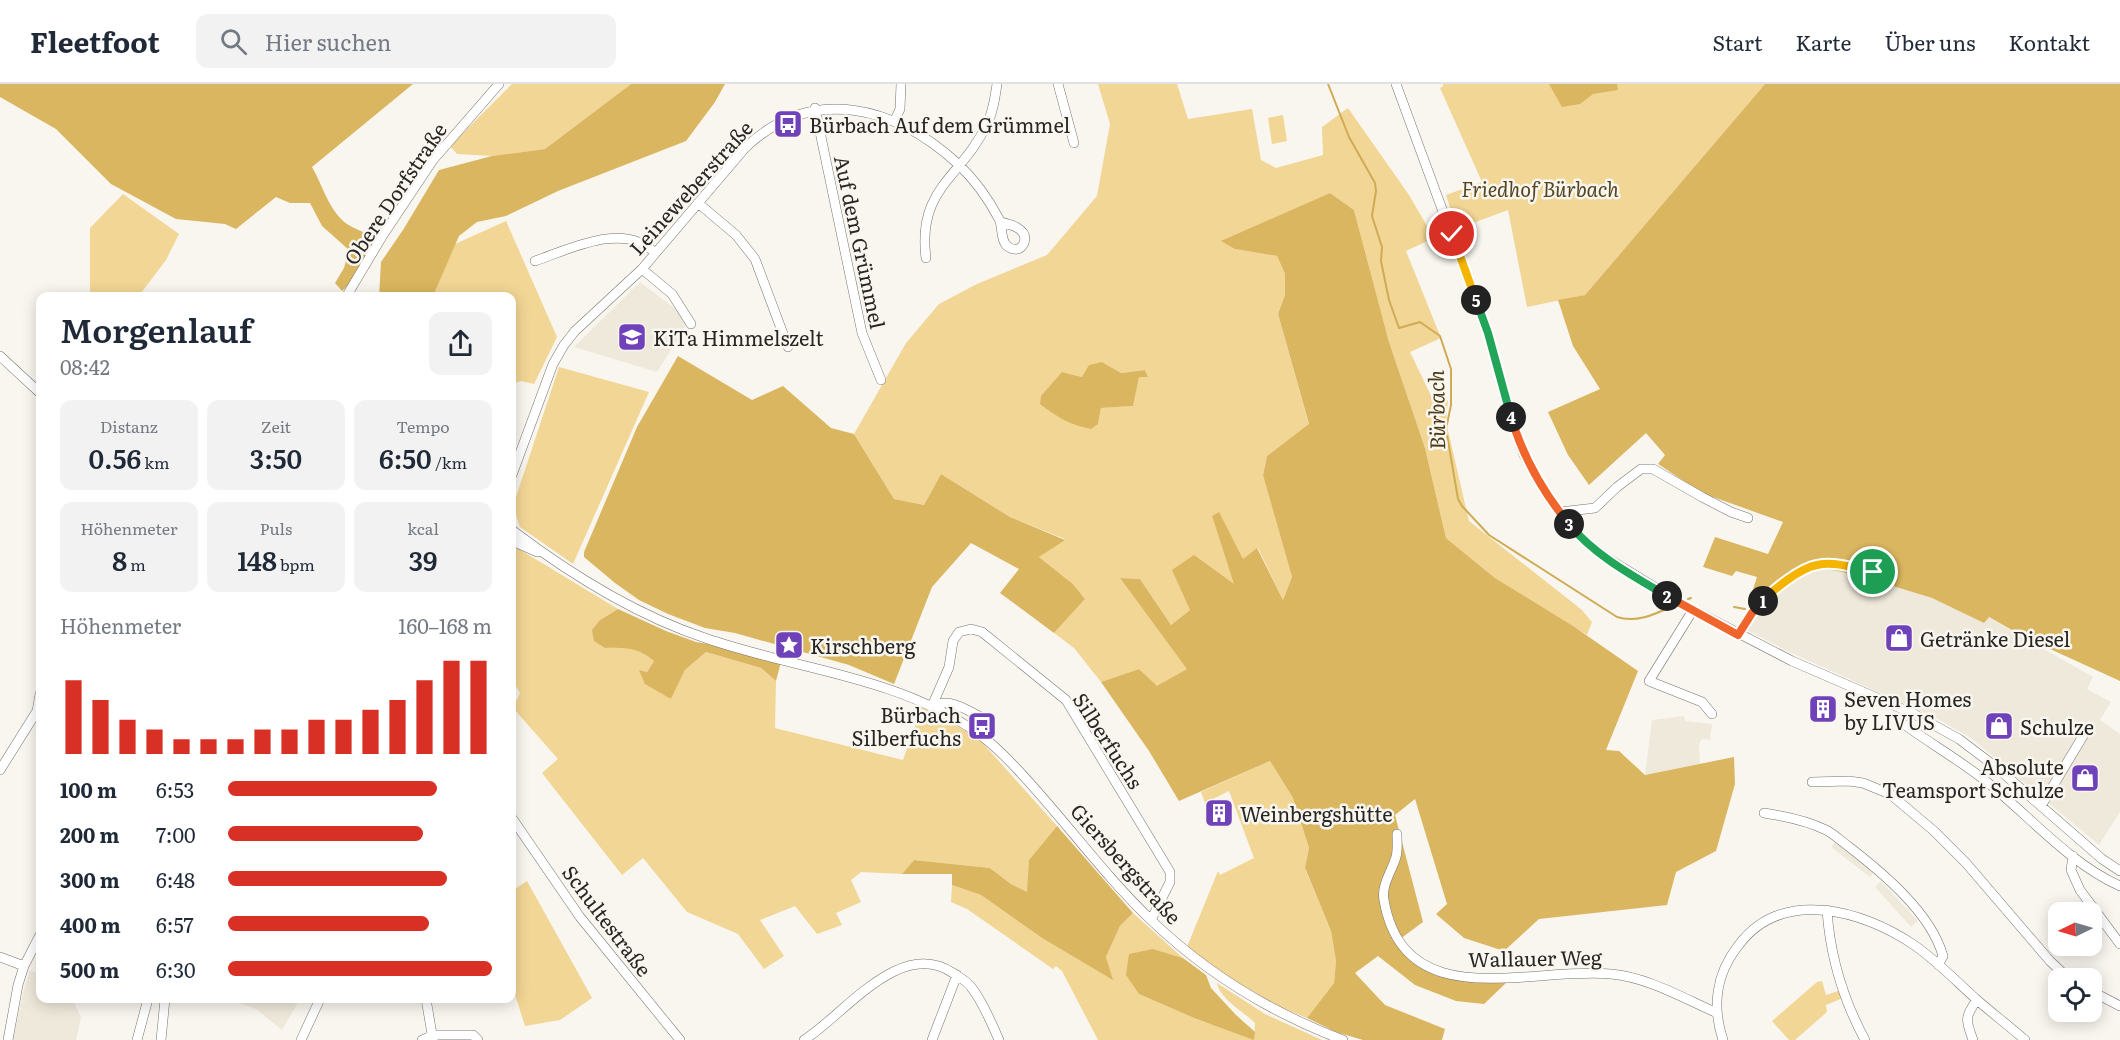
<!DOCTYPE html>
<html lang="de">
<head>
<meta charset="utf-8">
<style>
	:root { --surface:#fff; --page:#f2f2f3; --text:#1f2937; --muted:#747a83; --line:#e0e1e3; --accent:#d93025 }
	body { margin:0; font-family:Literata,serif; background:var(--page); color:var(--text); height:100vh; display:flex; flex-direction:column; font-size:22px; white-space:nowrap }
	* { box-sizing:border-box; margin:0 }
	p { font-size:20px; color:var(--muted) }
	.icon { flex:none; width:33px; height:33px; fill:none; stroke:currentColor; stroke-width:2; stroke-linecap:round; stroke-linejoin:round }
	.map { position:relative; flex:1; overflow:hidden }
	.panel { position:absolute; left:36px; top:208px; width:480px; height:711px; display:flex; flex-direction:column; background:var(--surface); border-radius:12px; box-shadow:0 3px 15px #0003 }
	.panel>* { flex:none }
	.needle { width:39px; rotate:265deg }
	.fabs { position:absolute; left:2048px; top:818px; display:grid; gap:12px }
	.fabs a { display:grid; place-items:center; width:54px; height:54px; border-radius:12px; background:var(--surface); box-shadow:0 3px 15px #0003; font-size:30px }
	.pin { position:absolute; display:grid; place-items:center; width:51px; height:51px; color:#fff; margin:-26px; border:3px solid #fff; border-radius:50%; box-shadow:0 2px 6px #0007 }
	.km { position:absolute; width:30px; height:30px; margin:-15px; border-radius:50%; background:#222; color:#fff; font-size:16px; line-height:30px; text-align:center }
	.round { display:grid; place-items:center; flex:none; width:63px; height:63px; border-radius:12px; background:var(--page) }
	.head { display:flex; align-items:center; justify-content:space-between; height:102px; padding:0 24px }
	h1 { font-size:33px; font-weight:600; line-height:45px }
	.stats { display:grid; grid-template-columns:repeat(3,1fr); gap:9px; height:102px; padding:6px 24px }
	.stats div { display:grid; align-content:center; border-radius:12px; background:var(--page); text-align:center }
	.stats b { font-size:26px; font-weight:600 }
	.stats small { font-size:16px; font-weight:400 }
	.stats p { font-size:16px }
	.chart { height:168px; padding:12px 24px }
	.chart p { display:flex; justify-content:space-between }
	.chart svg { width:100%; height:108px; margin-top:6px; stroke:var(--accent); stroke-width:6 }
	ul { padding:0 24px; list-style:none; font-size:20px }
	li { display:grid; grid-template-columns:96px 72px 1fr; align-items:center; height:45px }
	li i { height:15px; border-radius:8px; background:var(--accent) }
	header { display:flex; align-items:center; gap:36px; box-sizing:border-box; height:84px; padding:0 30px; background:var(--surface); border-bottom:2px solid var(--line) }
	header strong { font-size:28px }
	nav { display:flex; gap:33px; margin-inline-start:auto; font-size:21px }
	.search { width:420px; height:54px; background:var(--page); display:flex; align-items:center; gap:15px; box-sizing:border-box; padding:0 21px; border-radius:12px; color:var(--muted); font-size:22px }
	.map>svg:first-child { display:block }
</style>
</head>
<body>
<header>
<strong>Fleetfoot</strong>
<div class="search"><svg class="icon" aria-label="search" viewBox="0 0 24 24"><circle cx="10" cy="10" r="6"/><path d="M15 15l6 6"/></svg>Hier suchen</div>
<nav><a>Start</a><a>Karte</a><a>Über uns</a><a>Kontakt</a></nav>
</header>
<div class="map">
<svg width="2120" height="956" viewBox="0 0 2120 956">
	<rect width="100%" height="100%" fill="#f9f6ef"/>
	<path fill="#efe9db" d="M640,198l38,29 8,15 -29,46 -83,-25z
		M1816,483l41,8 75,23 52,24 4,-5 105,60 -6,12 24,13 -11,18 20,14v78l-21,33 -128,-107 -35,-20 -151,-68 -38,-20 22,-33z
		M1684,632l1,5 27,3 -2,16 -8,-1 -3,5 1,20 -55,11 7,-55z
		M1835,758l39,30 -4,5 -39,-30z
		M1881,797l37,40 -7,6 -36,-40z
		M30,886l10,4v25h33l8,19 -5,22h-63l10,-48z
		M229,915h71l-18,31 -26,-21z"/>
	<path fill="#f2d695" fill-rule="evenodd" d="M512,0h119l-86,65 -53,7 -35,-2 -7,-8z
		M1098,0h79l11,35 64,-10 9,51 15,8 47,-13 -1,-28 26,-19 61,87 25,43 -28,13 35,87 -31,14 25,52 13,-4 -2,22 23,99 113,89 10,12 -5,13 -92,-57 -49,-40 -21,-90 -36,-106 -35,-132 -24,-17 -46,21 -49,35 42,7 8,18v21l-7,19 31,111 -42,31 -4,18 29,103 -9,23 -25,-52 -15,12 -24,-47 -7,3 23,69 -45,25 -19,15 -31,-46 -20,-1 68,91 -31,18 -18,-18 -38,13 -27,-34 -20,-15 31,-34 -12,-15 -34,-27 26,-18 -55,-22 -69,-43 -17,31 -30,-6 -40,-65 52,-91 33,-39 38,-20 70,-29 50,-59 13,-72zM1102,278l19,11 24,-3 3,7 -9,-1 -6,30 -32,2 -3,16 -36,-52 20,5z
		M1443,0h322l-180,211 -58,12 -19,-97 -51,19 -11,-34 36,-13 -42,-94 3,-2z
		M1283,31l4,26 -15,3 -4,-26z
		M123,110l56,40 -13,26 -28,37h-45l-3,-3v-66z
		M506,137l51,116 -23,47 -13,-3 -9,3v-87h-88l10,-3 21,-50z
		M559,283l90,25 -76,172 -53,-37 -7,-21z
		M517,464l101,61 -18,11 5,28c22,-2 31,-1 49,13l-7,11 -7,-2 20,21 11,8 14,-29 21,-18 55,16 15,13 -1,47 128,32 19,-53 22,11 35,21 78,87 -28,34 -1,33 -17,-9 -21,-16 -76,-8 -12,14 -41,-2 -10,8 10,22 -25,11 6,12 -25,9 -22,-28 -35,14 24,36 -20,13 -26,-35 -51,-22 -44,-54 -21,17 -80,-102 16,-14 -45,-51 7,-15 -8,-14v-130l3,1z
		M1270,677l23,37 16,50 -4,21 26,62 5,30 -2,22 -27,35 -27,-11 -45,-26 -48,-34 31,-76 2,4 34,-17 -25,-67 -24,12 -4,-11z
		M527,797l65,117 -32,22 -35,6 -13,-41v-94z
		M952,801l29,10 61,43 70,41 -6,-22 14,-31 13,-13 50,45 -30,-9 -14,45 55,24 60,21 1,-16c-11,-11 -35,-24 -38,-40l48,31 57,26h-224l-36,-69 -6,-5 -3,3 -86,-60 -16,-7z
		M1822,897l4,14 15,-5 2,8 -17,7 1,7 -32,28h-6l-17,-19 45,-39z"/>
	<path fill="#dbb660" d="M0,0h413l-101,83c11,19 17,44 35,57 10,7 21,8 30,17l-20,35 -15,15 -7,-8 9,-15 5,-18 -27,-24 -12,-23h-20l-14,-6 -40,32 -11,-5 -49,-5 -65,-35 -55,-55 -56,-32z
		M631,0h94l-10,18 -29,39 -128,50 -52,25 -29,6 -18,14 -25,58 -10,3h-45l2,-35 22,-32 36,-60 53,-14 53,-7z
		M1549,0h68l1,6 -25,4 -13,10 -18,3z
		M1765,0h355v597l-94,-43 -37,-21 -5,6 -52,-25 -75,-23 -41,-8 -68,38 9,-28 -21,-6 -4,5 -29,-9 12,-30 53,17 15,-32 -81,-29 -44,-29 7,-9 -19,-22 -57,52 -21,-30 -20,-43 52,-23 -27,-43 -15,-46 27,-5z
		M1330,109l24,17 35,132 36,106 21,90 49,40 78,48 65,45 -32,79 13,1 26,24 89,-18 1,27 -19,67 -40,21 -9,33 -128,14 -35,32 -40,-13 -28,-24 11,-10 -32,-105 -20,16 28,107 -23,17 19,22 20,7 68,14 -23,22 -28,-3 -41,-16 -37,-29 -23,17 30,32 60,24 -3,11h-79l-27,-8 -29,-14 27,-35 2,-22 -5,-30 -26,-63 4,-20 -16,-50 -23,-37 -91,40 -30,-50 -48,-69 38,-13 18,17 30,-17 -67,-91 20,1 31,46 19,-15 -18,-40 22,-15 40,29 -22,-68 7,-4 24,47 14,-11 26,52 9,-23 -29,-102 4,-19 42,-32 -31,-110 7,-19v-21l-8,-18 -42,-7 -14,-8z
		M678,272l74,44 31,-14 48,42 23,6 40,65 30,6 17,-31 69,43 55,23 -26,17 34,27 12,15 -31,34 -54,-40 19,-24 -48,-26 -39,44 -38,97 -45,-19 -114,-32 -30,-5 -37,-14 -29,-14 -24,-17 -31,-26v-5l53,-125z
		M1102,278l19,11 24,-3 3,7h-9l-6,29 -32,2 -3,16 -7,5c-21,-4 -34,-12 -51,-25l1,-8 21,-24 20,5 7,-12z
		M618,525l48,22 30,11 29,5 56,15 -5,19 -15,-13 -55,-16 -21,18 -14,29 -26,-15 -6,-14 8,2 7,-11c-15,-13 -29,-14 -49,-13l-11,-7 -2,-11 8,-10z
		M1057,742l76,87 -13,13 -14,31 7,23 -71,-42 -61,-43 -29,-10v-11h-50l12,-14 76,8 21,16 16,8 2,-32z
		M1153,865l30,9 23,17 5,13 25,27 19,17 -1,8 -60,-22 -55,-24 -13,-19 3,-21z"/>
	<g fill="none" stroke-linecap="round" stroke-linejoin="round">
		<path stroke="#cfab55" stroke-width="2" d="M1328,0l21,53 26,46 1,8 -4,25 10,31 -1,14 8,39 10,28 21,-6 20,14 11,33v36l-5,24 12,70 4,7 27,29 128,82c18,6 37,-2 53,-10
			M1688,515l3,-1
			M1734,523l11,2"/>
		<g stroke="#76736e" stroke-width="10">
			<path id="minor" d="M1058,0l16,59
				M1396,0l92,250 23,85 13,36 24,42 27,35 29,24 78,48 110,57 122,53 45,25 37,28 106,92 18,12
				M815,24l47,225 19,47
				M895,36l5,-11 1,-25
				M698,119l38,32 19,24 33,88
				M926,174c-9,-71 36,-80 61,-134 6,-12 8,-26 10,-40
				M535,177c35,-12 89,-40 120,-8
				M642,185l30,25 19,30
				M346,213l37,-62 50,-75 66,-76
				M0,272l40,37
				M512,391l41,-111 11,-19 11,-14 67,-62 103,-121c67,-64 150,-42 213,16 16,15 31,36 41,55 4,8 1,18 7,26 3,3 8,5 12,4 3,-1 5,-4 6,-6 5,-14 -14,-19 -24,-21
				M1560,428l35,-4 22,-21 24,-18h12l49,28 29,15 17,6
				M512,446c58,44 124,85 193,108 92,32 187,37 270,93 16,11 30,25 43,39 46,49 85,104 133,150 55,53 121,93 192,120
				M512,457l25,11
				M1693,526l-44,71 53,21 10,12
				M1739,551c4,-8 9,-17 14,-24 14,-15 44,-43 64,-46 18,-3 38,3 56,7
				M932,622l17,-39 4,-26 6,-9 12,-3 11,3 84,68 104,172v10l-19,38
				M932,622c18,-8 31,2 47,10
				M1905,641c25,18 52,34 77,53 45,35 85,84 138,108
				M0,686l37,-59 3,-17
				M1812,698l37,-1 14,2 27,11 44,37 32,32 84,98 18,17
				M2041,722l42,-70
				M1764,729c20,3 44,8 62,17 8,4 15,11 22,16 35,27 83,67 95,110l-5,9
				M512,734l68,99 100,123
				M1397,750c0,8 1,16 -1,23 -4,14 -15,28 -12,43 20,117 147,66 227,74 36,3 72,24 106,39
				M2073,772l-2,14 9,20 40,54
				M1827,826c3,45 17,91 38,130
				M0,873l24,9
				M2091,907l29,15
				M426,915l7,41
				M8,956l10,-55 6,-19 16,-31
				M137,956l11,-41
				M161,956l4,-41
				M301,956l19,-41
				M422,956l11,-5h40l5,5
				M804,956c40,-25 96,-103 149,-67 6,4 14,8 18,14 11,13 21,37 28,53
				M932,956l25,-65
				M1723,956c-11,-33 -7,-66 15,-94 43,-59 125,-36 176,-1 23,16 42,36 62,54 16,14 33,27 49,41
				M1973,956c-7,-19 -9,-23 4,-40"/>
		</g>
		<use href="#minor" stroke="#fff" stroke-width="9"/>
	</g>
	<g fill="none" stroke-linecap="round" stroke-linejoin="round">
		<g stroke="#fff" stroke-width="12">
			<path id="split-1" d="M1763,517c11,-12 37,-33 54,-36 18,-4 38,3 56,7"/>
		</g>
		<g stroke="#fff" stroke-width="12">
			<path id="split-2" d="M1667,512l71,39 14,-22 11,-12"/>
		</g>
		<g stroke="#fff" stroke-width="12">
			<path id="split-3" d="M1569,440c25,31 64,52 98,72"/>
		</g>
		<g stroke="#fff" stroke-width="12">
			<path id="split-4" d="M1511,333c12,40 31,74 58,107"/>
		</g>
		<g stroke="#fff" stroke-width="12">
			<path id="split-5" d="M1476,216l12,33 23,84"/>
		</g>
		<g stroke="#fff" stroke-width="12">
			<path id="split-6" d="M1452,150l24,66"/>
		</g>
		<use href="#split-1" stroke="#f5b400" stroke-width="8"/>
		<use href="#split-2" stroke="#f0652b" stroke-width="8"/>
		<use href="#split-3" stroke="#22a559" stroke-width="8"/>
		<use href="#split-4" stroke="#f0652b" stroke-width="8"/>
		<use href="#split-5" stroke="#22a559" stroke-width="8"/>
		<use href="#split-6" stroke="#f5b400" stroke-width="8"/>
	</g>
	<defs>
		<g id="bus-square" transform="scale(1.5)"><rect x="-9" y="-9" width="18" height="18" rx="4" fill="#7042ba" stroke="#f9f6ef"/><path d="M-5-6H5V4H4V6H2V4H-2V6H-4V4H-5ZM-3.5-4V0h7V-4ZM-3.5 1.2v1.5H-2V1.2ZM2 1.2v1.5H3.5V1.2Z" fill="#fff"/></g>
		<g id="school-square" transform="scale(1.5)"><rect x="-9" y="-9" width="18" height="18" rx="4" fill="#7042ba" stroke="#f9f6ef"/><path d="M0-5L7-2L0 1L-7-2ZM-4 1L0 2.5L4 1V4Q0 6-4 4Z" fill="#fff"/></g>
		<g id="shop-square" transform="scale(1.5)"><rect x="-9" y="-9" width="18" height="18" rx="4" fill="#7042ba" stroke="#f9f6ef"/><path d="M-5-2.5h2.3a2.7 3.5 0 0 1 5.4 0H5L5.5 6h-11ZM-1.5-2.5h3a1.5 2.3 0 0 0-3 0Z" fill="#fff"/></g>
		<g id="sight-square" transform="scale(1.5)"><rect x="-9" y="-9" width="18" height="18" rx="4" fill="#7042ba" stroke="#f9f6ef"/><path d="M0-6L1.8-2.2L6-1.7L2.9 1.2L3.7 5.4L0 3.3L-3.7 5.4L-2.9 1.2L-6-1.7L-1.8-2.2Z" fill="#fff"/></g>
		<g id="building-square" transform="scale(1.5)"><rect x="-9" y="-9" width="18" height="18" rx="4" fill="#7042ba" stroke="#f9f6ef"/><path d="M-4-6H4V6H1V3H-1V6H-4ZM-2.5-4.3h1.7v1.8h-1.7ZM.8-4.3h1.7v1.8H.8ZM-2.5-1h1.7V.8h-1.7ZM.8-1h1.7V.8H.8Z" fill="#fff"/></g>
	</defs>
	<g fill-rule="evenodd">
		<use href="#bus-square" x="788" y="40"/>
		<use href="#school-square" x="632" y="253"/>
		<use href="#shop-square" x="1899" y="554"/>
		<use href="#sight-square" x="789" y="561"/>
		<use href="#building-square" x="1823" y="625"/>
		<use href="#bus-square" x="982" y="642"/>
		<use href="#shop-square" x="1999" y="642"/>
		<use href="#shop-square" x="2085" y="694"/>
		<use href="#building-square" x="1219" y="729"/>
	</g>
	<g text-anchor="middle" dominant-baseline="central" stroke-width="5" stroke-linejoin="round" paint-order="stroke">
		<g font-size="20" fill="#272624" stroke="#f9f6ef" text-anchor="start">
			<text x="809" y="40">Bürbach Auf dem Grümmel</text>
			<text x="653" y="253">KiTa Himmelszelt</text>
			<text x="1920" y="554">Getränke Diesel</text>
			<text x="810" y="561">Kirschberg</text>
			<text x="1844" y="614">Seven Homes<tspan x="1844" dy="23">by LIVUS</tspan></text>
			<text x="961" y="630" text-anchor="end">Bürbach<tspan x="961" dy="23">Silberfuchs</tspan></text>
			<text x="2020" y="642">Schulze</text>
			<text x="2064" y="682" text-anchor="end">Absolute<tspan x="2064" dy="23">Teamsport Schulze</tspan></text>
			<text x="1240" y="729">Weinbergshütte</text>
		</g>
		<g font-size="20" fill="#272624" stroke="#f9f6ef">
			<text transform="translate(690 103) rotate(-48)">Leineweberstraße</text>
			<text transform="translate(394 109) rotate(-56)">Obere Dorfstraße</text>
			<text transform="translate(861 158) rotate(78)">Auf dem Grümmel</text>
			<text transform="translate(1109 656) rotate(57)">Silberfuchs</text>
			<text transform="translate(1127 779) rotate(48)">Giersbergstraße</text>
			<text transform="translate(608 836) rotate(53)">Schultestraße</text>
			<text transform="translate(1535 873) rotate(-1)">Wallauer Weg</text>
		</g>
		<g font-size="20" font-style="italic" fill="#54441f" stroke="#f9f6ef">
			<text x="1540" y="104">Friedhof Bürbach</text>
		</g>
		<g font-size="21" font-style="italic" fill="#4c3c17" stroke="#f9f6ef">
			<text transform="translate(1435 326) rotate(-91)">Bürbach</text>
		</g>
	</g>
</svg>
<div class="fabs">
<a><svg class="needle" viewBox="-14 -14 28 28"><path d="M0-13l5 13h-10z" fill="#e53935"/><path d="M0 13l5-13h-10z" fill="#747a83"/></svg></a>
<a><svg class="icon" aria-label="locate" viewBox="0 0 24 24"><circle cx="12" cy="12" r="6"/><path d="M12 2v4M12 18v4M2 12h4M18 12h4"/></svg></a>
</div>
<div class="pin" style="left:1873px;top:488px;background:#1e9e55"><svg class="icon" aria-label="arrive" viewBox="0 0 24 24"><path d="M6 21V4h12l-3 4 3 4H6"/></svg></div>
<div class="pin" style="left:1452px;top:150px;background:#d93025"><svg class="icon" aria-label="check" viewBox="0 0 24 24"><path d="M5 12l5 5 9-10"/></svg></div>
<b class="km" style="left:1763px;top:517px">1</b>
<b class="km" style="left:1667px;top:512px">2</b>
<b class="km" style="left:1569px;top:440px">3</b>
<b class="km" style="left:1511px;top:333px">4</b>
<b class="km" style="left:1476px;top:216px">5</b>
<section class="panel">
<div class="head"><div><h1>Morgenlauf</h1><p>08:42</p></div><a class="round"><svg class="icon" aria-label="share" viewBox="0 0 24 24"><path d="M12 15V3M7 8l5-5 5 5M5 13v7h14v-7"/></svg></a></div>
<div class="stats">
<div><p>Distanz</p><b>0.56<small> km</small></b></div>
<div><p>Zeit</p><b>3:50</b></div>
<div><p>Tempo</p><b>6:50<small> /km</small></b></div>
</div>
<div class="stats">
<div><p>Höhenmeter</p><b>8<small> m</small></b></div>
<div><p>Puls</p><b>148<small> bpm</small></b></div>
<div><p>kcal</p><b>39</b></div>
</div>
<div class="chart"><p><span>Höhenmeter</span>160–168 m</p>
<svg viewBox="0 0 160 44" preserveAspectRatio="none"><path d="M5 44V14M15 44V22M25 44V30M35 44V34M45 44V38M55 44V38M65 44V38M75 44V34M85 44V34M95 44V30M105 44V30M115 44V26M125 44V22M135 44V14M145 44V6M155 44V6"/></svg>
</div>
<ul>
<li><b>100 m</b>6:53<i style="width:79%"></i></li>
<li><b>200 m</b>7:00<i style="width:74%"></i></li>
<li><b>300 m</b>6:48<i style="width:83%"></i></li>
<li><b>400 m</b>6:57<i style="width:76%"></i></li>
<li><b>500 m</b>6:30<i style="width:100%"></i></li>
</ul>
</section>
</div>
</body>
</html>
